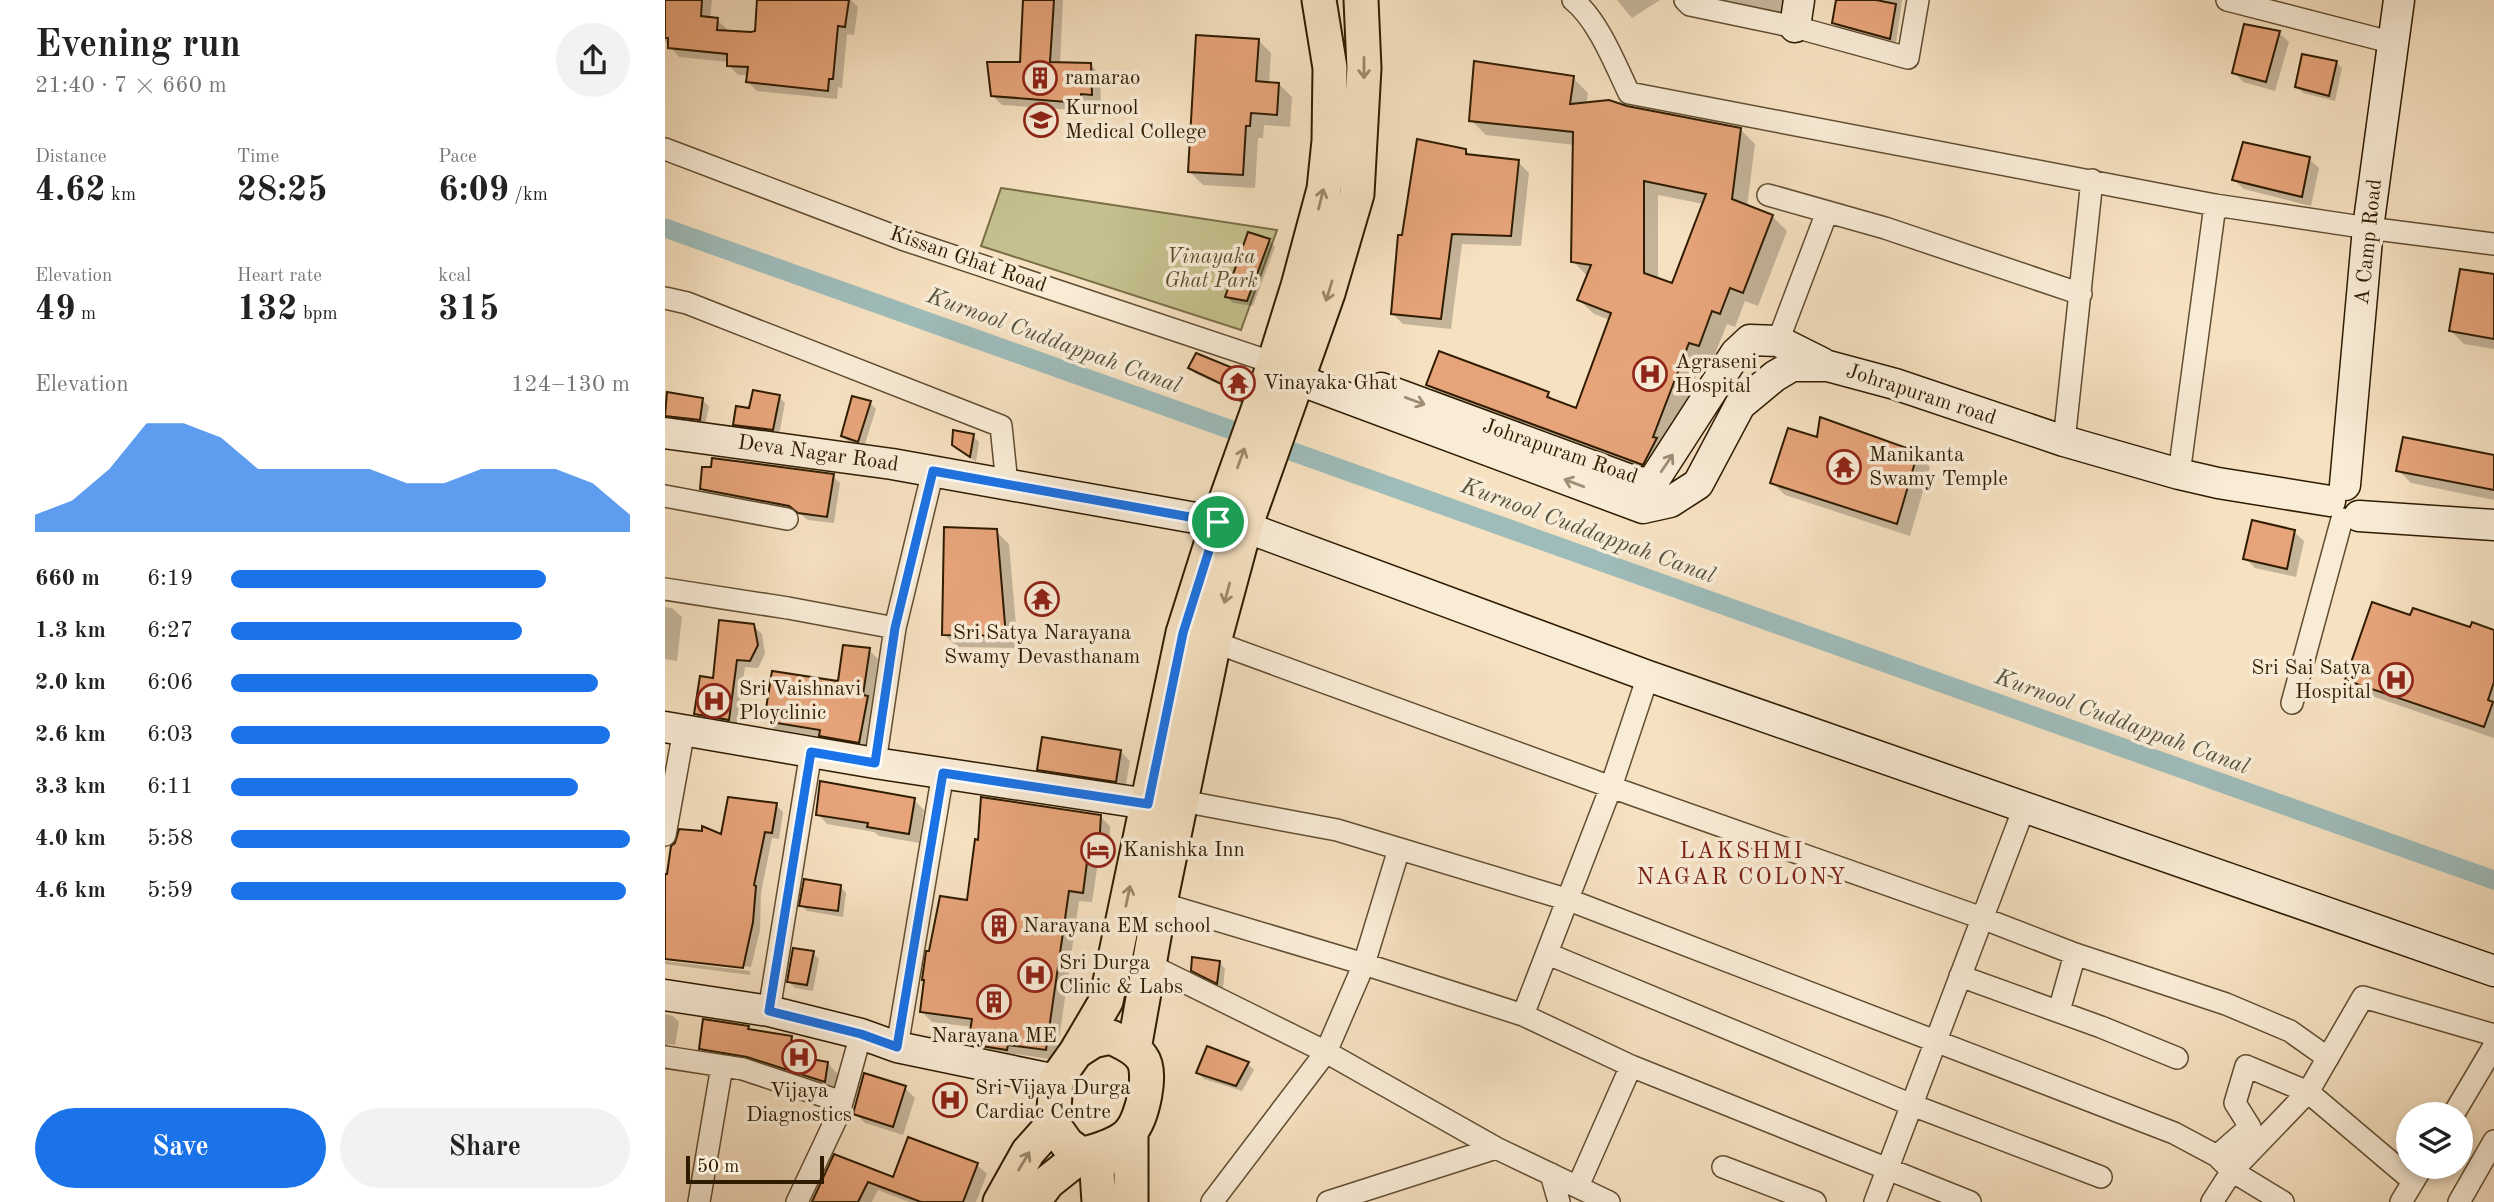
<!DOCTYPE html>
<html lang="en">
<head>
<meta charset="utf-8">
<style>
	:root { --surface:#fff; --page:#f2f2f2; --text:#222; --muted:#767676; --accent:#1a73e8 }
	body { margin:0; font-family:"Old Standard TT",serif; background:var(--page); color:var(--text); height:100vh; display:flex; flex-direction:column; font-size:26px; white-space:nowrap }
	* { box-sizing:border-box; margin:0 }
	p { font-size:23px; color:var(--muted) }
	.icon { flex:none; width:38px; height:38px; fill:none; stroke:currentColor; stroke-width:2; stroke-linecap:round; stroke-linejoin:round }
	.map { position:relative; flex:1; overflow:hidden }
	.details { display:flex; flex-direction:column; background:var(--surface); width:665px }
	.details>* { flex:none }
	.controls { position:absolute; left:1731px; top:1102px; display:grid; gap:14px }
	.controls a { display:grid; place-items:center; width:77px; height:77px; border-radius:50%; background:var(--surface); box-shadow:0 4px 10px #0003; font-size:35px }
	.scale { position:absolute; left:21px; bottom:18px; width:138px; box-sizing:border-box; padding-left:7px; border:4px solid #2f1c00; border-top:0; font-size:19px; line-height:24px; white-space:nowrap; color:#2f1c00; -webkit-text-stroke:5px #f9ecd7; paint-order:stroke }
	.pin { position:absolute; display:grid; place-items:center; width:60px; height:60px; color:#fff; margin:-30px; border:4px solid #fff; border-radius:50%; box-shadow:0 2px 7px #0007 }
	.round { display:grid; place-items:center; flex:none; width:74px; height:74px; border-radius:37px; background:var(--page) }
	.overview { display:flex; align-items:center; justify-content:space-between; height:119px; padding:0 35px }
	h1 { font-size:38px; font-weight:700; line-height:52px }
	.metrics { display:grid; grid-template-columns:repeat(3,1fr); gap:10px; height:119px; padding:7px 35px }
	.metrics div { display:grid; align-content:center }
	.metrics b { font-size:35px; font-weight:700 }
	.metrics small { font-size:19px; font-weight:400 }
	.metrics p { font-size:19px }
	.chart { height:196px; padding:14px 35px }
	.chart p { display:flex; justify-content:space-between }
	.chart svg { width:100%; height:126px; margin-top:7px; fill:var(--accent); opacity:.7 }
	.primary-button { display:flex; gap:14px; margin-top:auto; padding:14px 35px }
	.primary-button a { flex:1; height:80px; border-radius:42px; background:var(--accent); color:#fff; font-size:28px; font-weight:700; line-height:80px; text-align:center }
	.primary-button a+a { background:var(--page); color:var(--text) }
	ul { padding:0 35px; list-style:none; font-size:23px }
	li { display:grid; grid-template-columns:112px 84px 1fr; align-items:center; height:52px }
	li i { height:18px; border-radius:9px; background:var(--accent) }
	main { display:flex; flex:1; min-height:0 }
	.map>svg:first-child { display:block }
</style>
</head>
<body>
<main>
<section class="details">
<div class="overview"><div><h1>Evening run</h1><p>21:40 · 7 × 660 m</p></div><a class="round"><svg class="icon" aria-label="share" viewBox="0 0 24 24"><path d="M12 15V3M7 8l5-5 5 5M5 13v7h14v-7"/></svg></a></div>
<div class="metrics">
<div><p>Distance</p><b>4.62<small> km</small></b></div>
<div><p>Time</p><b>28:25</b></div>
<div><p>Pace</p><b>6:09<small> /km</small></b></div>
</div>
<div class="metrics">
<div><p>Elevation</p><b>49<small> m</small></b></div>
<div><p>Heart rate</p><b>132<small> bpm</small></b></div>
<div><p>kcal</p><b>315</b></div>
</div>
<div class="chart"><p><span>Elevation</span>124–130 m</p>
<svg viewBox="0 0 160 44" preserveAspectRatio="none"><path d="M0 44V38L10 33L20 22L30 6L40 6L50 11L60 22L70 22L80 22L90 22L100 27L110 27L120 22L130 22L140 22L150 27L160 38V44z"/></svg>
</div>
<ul>
<li><b>660 m</b>6:19<i style="width:79%"></i></li>
<li><b>1.3 km</b>6:27<i style="width:73%"></i></li>
<li><b>2.0 km</b>6:06<i style="width:92%"></i></li>
<li><b>2.6 km</b>6:03<i style="width:95%"></i></li>
<li><b>3.3 km</b>6:11<i style="width:87%"></i></li>
<li><b>4.0 km</b>5:58<i style="width:100%"></i></li>
<li><b>4.6 km</b>5:59<i style="width:99%"></i></li>
</ul>
<div class="primary-button"><a>Save</a><a>Share</a></div>
</section>
<div class="map">
<svg width="1829" height="1202" viewBox="0 0 1829 1202">
	<rect width="100%" height="100%" fill="#f6e1c1"/>
	<filter id="stains"><feTurbulence type="fractalNoise" baseFrequency=".00286" numOctaves="4"/><feColorMatrix values="0 0 0 0 .2 0 0 0 0 .09 0 0 0 0 .02 0 0 0 .5 -.17"/></filter>
	<radialGradient id="worn" r=".72"><stop offset=".6" stop-color="#630" stop-opacity="0"/><stop offset="1" stop-color="#630" stop-opacity=".3"/></radialGradient>
	<path fill="#c4c18e" stroke="#7a6e47" stroke-width="2" d="M336,188l276,42 -36,100 -260,-84z"/>
	<path fill="#0003" fill-rule="evenodd" d="M0,0h47l-2,19 7,1 10,9 -1,3 31,1 1,-33h93l7,7 -4,28 -7,-1 -5,54 -4,-1 -1,12 -80,-8 -9,-9 1,-7h-11l-9,-10v-3l-50,-5 -14,-16z
		M359,0h39l-3,64h30l10,10 1,30 -11,-2 -1,9 -87,-6 -10,-10 29,-31z
		M952,0h43l-28,18z
		M1041,0h78l-3,16z
		M1173,0h64l-6,44 -56,-15 -6,-6z
		M1614,33l10,9 -14,49 -32,-9 -9,-10z
		M593,40l13,13 -2,31h10l13,13 -2,30 -26,-2 -1,13h-5l-3,50 -52,-3 -13,-13z
		M1671,62l6,6 -7,33 -32,-8 -6,-7z
		M908,78l15,15 -2,11 40,4 114,21 15,15 -8,63 25,9 15,15 -29,75 -13,-5 -10,26 -8,-3 -14,35 -9,-3 -46,122 -215,-79 -15,-15 120,10 8,8 21,8 33,-90 -16,-6 -15,-14 9,-23 -15,-16 2,-116 -89,-10 -15,-15zM993,195l46,9 -31,81 -15,-5z
		M801,150l6,7 46,5 11,11 -8,73 -59,-2 -11,85 -48,-5 -10,-10 10,-76z
		M1644,159l10,9 -8,38 -67,-17 -10,-9z
		M604,240l6,7 -22,59 -20,-3 -6,-6z
		M1829,276v73l-30,-5 -13,-13z
		M525,368l59,8 6,6 -8,23 -11,-4 -6,-6 3,-4 -37,-17z
		M0,392l37,8 7,6 -4,19 -40,-6z
		M114,397l6,6 -6,32 -38,-5 -6,-6 15,-14z
		M205,403l6,6 -12,38 -15,-5 -7,-6z
		M308,436l6,6 -3,20 -22,-18z
		M1153,439l99,15 13,13 -20,69 -125,-41 -13,-13z
		M1829,457v43l-83,-17 -13,-13z
		M168,476l7,7 -6,40 -26,-3 -9,-7 -90,-17 -7,-7z
		M331,531l13,13 9,104 -61,-1 -13,-13z
		M1629,532l10,9 -8,36 -41,-9 -10,-10z
		M0,607l7,1 10,9 -5,44 -12,-2z
		M1746,617l61,13 22,2v106l-134,-46 -13,-13z
		M88,626l9,8 3,20 -7,14 -13,-1 -9,60 -32,-5 -8,-8 18,-34z
		M204,650l9,9 -6,44 4,4 -8,44 -39,-7 -7,-7 -48,-8 -9,-9 75,-37z
		M455,751l10,10 -5,29 -77,-11 -10,-10z
		M249,800l10,10 -5,33 -40,-7 -5,-4 -47,-8 -9,-10z
		M111,805l7,7 -4,27 -7,-1 -11,55 -1,37 -9,37 -86,-10v-66l58,-54z
		M435,816l10,10 -1,31 -10,-1 -7,46 -13,-1 -23,159 -39,-6v5l-37,-5 -10,-11 3,-16 -41,-5 -10,-10 46,-110z
		M175,886l6,7 -3,24 -36,-6 -6,-6z
		M148,953l6,6 -6,32 -18,-3 -6,-6z
		M0,961l85,10v4l-85,-11z
		M554,962l6,7 -2,19 -24,-12 -6,-6z
		M0,1014l8,2 6,6 -4,23 -7,-1 -3,8z
		M83,1027l4,5 39,6 15,14 -2,8 23,3 15,15 -3,18 -124,-33 -15,-15z
		M543,1048l40,16 6,6 -12,21 -38,-12 -6,-6z
		M200,1075l40,13 10,10 -12,37 -38,-12 -10,-10z
		M170,1156l59,23 83,-14 10,9 -11,28h-67l-31,-12 -6,12h-59z"/>
	<g fill="none" stroke-linecap="round" stroke-linejoin="round">
		<path stroke="#9ebcba" stroke-width="19" d="M0,228l1829,652"/>
	</g>
	<path fill="#e7a47a" stroke="#2f1c00" stroke-width="2" fill-rule="evenodd" d="M0,0h37l-1,16 17,2 -1,12 34,2 4,-1 2,-31h92l-4,27 -7,-1 -5,53h-4l-1,12 -82,-9 2,-15 -21,-1v-12l-59,-6v-10h-3z
		M358,0h31l-4,62 41,1 1,32 -11,-1 -1,9 -89,-7 -4,-34h33z
		M1171,0h40l20,4 -6,35 -58,-16z
		M1579,24l36,7 -14,51 -34,-9z
		M531,35l63,4 -3,42 23,2 -2,32 -26,-2 -1,13h-4l-3,49 -55,-3z
		M1637,54l35,7 -8,35 -34,-9z
		M809,61l100,15 -4,28 39,-4 18,6 114,22 -9,71 41,16 -30,78 -13,-5 -10,26 -8,-3 -13,35 -10,-3 -36,94 4,1 -14,27 -217,-80 13,-34 110,41 -2,5 29,11 35,-95 -34,-13 14,-35 -20,-3 2,-130 -104,-11zM979,181l62,13 -34,89 -28,-10z
		M752,139l49,10v5l53,6 -8,76 -59,-2 -11,85 -50,-5 7,-79h4z
		M1578,142l67,15 -8,40 -70,-17z
		M583,232l22,7 -23,62 -22,-4z
		M1795,269l34,5v65l-45,-8z
		M531,353l54,22 -9,26 -13,-6 4,-6 -44,-21z
		M88,390l27,5 -7,35 -40,-5 3,-19 13,2z
		M2,392l36,6 -3,22 -35,-4z
		M187,396l19,5 -13,41 -17,-6z
		M1155,417l98,35 -21,72 -127,-41 18,-55 29,9z
		M288,430l21,4 -4,23 -18,-12z
		M1738,437l91,18v35l-98,-19z
		M47,458l122,16 -7,43 -29,-4 -9,-7 -89,-17 2,-22h9z
		M1587,520l43,10 -8,39 -44,-10z
		M279,527l53,2 9,107 -64,-1z
		M1707,602l38,13 3,-7 57,19 2,-5 22,8v52l-6,18 5,2 -9,25 -139,-47z
		M54,620l35,4 4,21 -8,16 -13,-1 -8,60 -35,-6 6,-38 13,2z
		M178,645l27,3 -7,47 5,1 -9,47 -40,-7 1,-6 -56,-9 8,-50 66,10z
		M377,737l79,13 -5,32 -79,-12z
		M155,781l95,17 -6,36 -42,-7 1,-4 -52,-8z
		M63,797l49,6 -5,30 -7,-1 -11,53 2,1 -3,36 -10,46 -78,-9v-85h2l4,-28 4,-3 4,-14 23,2v-5l19,8z
		M316,797l120,18 -2,33 -10,-1 -6,46 -14,-2 -23,159 -38,-5 -1,5 -39,-6 4,-25 -52,-7 4,-32h-2l4,-29h3l11,-55 27,4 8,-61 3,1z
		M139,879l37,6 -3,26 -39,-5z
		M128,948l21,3 -7,34 -20,-3z
		M527,957l28,4 -3,23 -26,-13z
		M38,1019l46,7 -1,3 44,7 -3,19 39,7 -3,20 -78,-25 -48,-8z
		M542,1046l42,16 -13,24 -40,-13z
		M199,1073l42,13 -13,41 -40,-13z
		M243,1137l70,26 -15,39h-42l-53,-20 -10,20h-46l22,-48 59,23z"/>
	<g fill="none" stroke-linecap="round" stroke-linejoin="round">
		<g stroke="#614d30" stroke-width="24">
			<path id="street" d="M908,0c25,20 42,64 56,93l586,112 153,23 126,16
				M1020,0l5,5 105,22 113,31 10,-58
				M1562,0l167,43
				M0,149l237,90 372,124
				M1103,195l117,33 196,66
				M0,298l22,5 314,123 6,58
				M1113,341l49,-129
				M1399,441l28,-261
				M1514,474l36,-269
				M0,496l122,23
				M0,589l123,19 107,20
				M549,642l397,145 371,131 93,36 151,50 64,27 38,27
				M1627,703l50,-184
				M210,763l20,-135 38,-157
				M517,801l155,29 232,70 605,233 43,23 15,15 51,31
				M0,835l19,-105
				M495,903l204,61 159,51 108,51 339,136
				M883,954l364,151 189,72
				M485,965l176,87 170,96 113,54
				M1295,976l141,51 76,31
				M104,1011l42,-259
				M1394,1011l16,-57
				M858,1015l88,-228 37,-111
				M232,1047l46,-274
				M0,1057l78,12 99,33
				M1788,1115l41,-69
				M1552,1156l33,-29 -15,-24 11,-37 62,26 105,89
				M1058,1167l92,35
				M886,1174l8,28
				M913,1186l53,-120
				M34,1202l23,-136
				M132,1202l42,-89 22,-79
				M547,1202l114,-150 38,-88 35,-115
				M663,1202l168,-54
				M1210,1202l149,-394
				M1547,1202l20,-31 76,-79 55,-95 131,38
				M1736,1202l21,-35
				M1794,1202l35,-61"/>
		</g>
		<g stroke="#2f1c00" stroke-width="33">
			<path id="secondary" d="M1130,27l4,-27
				M634,380l344,128 27,-6 28,-18 42,-79 35,-29 17,-10h36l67,18 169,57 115,33 39,9 112,18
				M716,388l255,94 16,1 84,-130 14,-13 28,1 44,22
				M0,433l227,31 326,58
				M1680,485l23,-257 31,-228
				M1694,516l135,9
				M580,527l403,149 846,295
				M0,727l210,36 273,41
				M0,995l104,16 92,23 36,13 159,33"/>
		</g>
		<g stroke="#2f1c00" stroke-width="37">
			<path id="primary" d="M446,1037c12,6 24,10 31,21 11,15 0,60 -11,73 -10,14 -34,19 -49,24l-15,-11 -14,-20 3,-44 20,-28 17,-11z
				M469,1049l26,-146 54,-261 31,-115 83,-234 29,-99 7,-126 -3,-68
				M411,1052l30,-51 77,-368 35,-111 50,-140 30,-96 26,-97 5,-48 1,-73 -11,-68
				M466,1132v70
				M335,1202l28,-50 25,-28
				M368,1202l15,-20 34,-27
				M434,1202l-2,-30 9,-25"/>
		</g>
		<use href="#street" stroke="#f9ecd7" stroke-width="21"/>
		<use href="#secondary" stroke="#f9ecd7" stroke-width="30"/>
		<use href="#primary" stroke="#f6e1c1" stroke-width="33"/>
	</g>
	<defs><path id="oneway-shaft" d="M-6 0H5M1.5-3L5.5 0L1.5 3" fill="none" stroke-width="1.6" stroke-linecap="round" stroke-linejoin="round" transform="scale(1.75)"/></defs>
	<g stroke="#9c886a">
		<use href="#oneway-shaft" transform="translate(699 68) rotate(90)"/>
		<use href="#oneway-shaft" transform="translate(656 199) rotate(-76)"/>
		<use href="#oneway-shaft" transform="translate(664 291) rotate(107)"/>
		<use href="#oneway-shaft" transform="translate(576 458) rotate(-70)"/>
		<use href="#oneway-shaft" transform="translate(562 593) rotate(105)"/>
		<use href="#oneway-shaft" transform="translate(463 896) rotate(-78)"/>
		<use href="#oneway-shaft" transform="translate(359 1161) rotate(-59)"/>
	</g>
	<g stroke="#9e8e76">
		<use href="#oneway-shaft" transform="translate(750 401) rotate(20)"/>
		<use href="#oneway-shaft" transform="translate(1002 463) rotate(-56)"/>
		<use href="#oneway-shaft" transform="translate(909 483) rotate(-159)"/>
	</g>
	<g fill="none" stroke-linecap="round" stroke-linejoin="round">
		<g stroke="#fff" stroke-width="14">
			<path id="route" d="M268,471l285,51 -35,111 -35,171 -205,-31 -46,274 -36,-13 -92,-23 42,-259 64,11 20,-135z"/>
		</g>
		<use href="#route" stroke="#1a73e8" stroke-width="9"/>
	</g>
	<defs>
		<g id="building-ring" transform="scale(1.75)"><circle r="9.5" fill="#f9ecd7" stroke="#8f2418" stroke-width="1.5"/><path d="M-4-6H4V6H1V3H-1V6H-4ZM-2.5-4.3h1.7v1.8h-1.7ZM.8-4.3h1.7v1.8H.8ZM-2.5-1h1.7V.8h-1.7ZM.8-1h1.7V.8H.8Z" fill="#8f2418"/></g>
		<g id="university-ring" transform="scale(1.75)"><circle r="9.5" fill="#f9ecd7" stroke="#8f2418" stroke-width="1.5"/><path d="M0-5L7-2L0 1L-7-2ZM-4 1L0 2.5L4 1V4Q0 6-4 4Z" fill="#8f2418"/></g>
		<g id="hospital-ring" transform="scale(1.75)"><circle r="9.5" fill="#f9ecd7" stroke="#8f2418" stroke-width="1.5"/><path d="M-5-5h3v3.5h4V-5h3V5h-3V1.5h-4V5h-3Z" fill="#8f2418"/></g>
		<g id="temple-ring" transform="scale(1.75)"><circle r="9.5" fill="#f9ecd7" stroke="#8f2418" stroke-width="1.5"/><path d="M0-6L5-2H3V0L6.5 2.5H4V6H1.5V3h-3V6H-4V2.5H-6.5L-3 0V-2H-5Z" fill="#8f2418"/></g>
		<g id="hotel-ring" transform="scale(1.75)"><circle r="9.5" fill="#f9ecd7" stroke="#8f2418" stroke-width="1.5"/><path d="M-6-4.5h1.5V1H6V5H4.5V3h-9V5H-6ZM-4 0a1.8 1.8 0 1 1 3.6 0ZM.5 0V-2.5h3Q6-2.5 6 0Z" fill="#8f2418"/></g>
	</defs>
	<g fill-rule="evenodd">
		<use href="#building-ring" x="375" y="78"/>
		<use href="#university-ring" x="376" y="120"/>
		<use href="#hospital-ring" x="985" y="374"/>
		<use href="#temple-ring" x="573" y="383"/>
		<use href="#temple-ring" x="1179" y="467"/>
		<use href="#temple-ring" x="377" y="599"/>
		<use href="#hospital-ring" x="1731" y="680"/>
		<use href="#hospital-ring" x="49" y="701"/>
		<use href="#hotel-ring" x="433" y="850"/>
		<use href="#building-ring" x="334" y="926"/>
		<use href="#hospital-ring" x="370" y="975"/>
		<use href="#building-ring" x="329" y="1002"/>
		<use href="#hospital-ring" x="134" y="1057"/>
		<use href="#hospital-ring" x="285" y="1100"/>
	</g>
	<g text-anchor="middle" dominant-baseline="central" stroke-width="7" stroke-linejoin="round" paint-order="stroke">
		<g font-size="21" fill="#2f1c00" stroke="#f9ecd7" text-anchor="start">
			<text x="400" y="78">ramarao</text>
			<text x="400" y="108">Kurnool<tspan x="400" dy="24">Medical College</tspan></text>
			<text x="1010" y="362">Agraseni<tspan x="1010" dy="24">Hospital</tspan></text>
			<text x="598" y="383">Vinayaka Ghat</text>
			<text x="1204" y="455">Manikanta<tspan x="1204" dy="24">Swamy Temple</tspan></text>
			<text x="377" y="633" text-anchor="middle">Sri Satya Narayana<tspan x="377" dy="24">Swamy Devasthanam</tspan></text>
			<text x="1706" y="668" text-anchor="end">Sri Sai Satya<tspan x="1706" dy="24">Hospital</tspan></text>
			<text x="74" y="689">Sri Vaishnavi<tspan x="74" dy="24">Ployclinic</tspan></text>
			<text x="458" y="850">Kanishka Inn</text>
			<text x="358" y="926">Narayana EM school</text>
			<text x="394" y="963">Sri Durga<tspan x="394" dy="24">Clinic &amp; Labs</tspan></text>
			<text x="329" y="1036" text-anchor="middle">Narayana ME</text>
			<text x="310" y="1088">Sri Vijaya Durga<tspan x="310" dy="24">Cardiac Centre</tspan></text>
			<text x="134" y="1091" text-anchor="middle">Vijaya<tspan x="134" dy="24">Diagnostics</tspan></text>
		</g>
		<g font-size="21" fill="#2f1c00" stroke="#f9ecd7">
			<text transform="translate(1704 242) rotate(-84)">A Camp Road</text>
			<text transform="translate(303 260) rotate(19)">Kissan Ghat Road</text>
			<text transform="translate(1256 395) rotate(18)">Johrapuram road</text>
			<text transform="translate(895 452) rotate(19)">Johrapuram Road</text>
			<text transform="translate(153 454) rotate(8)">Deva Nagar Road</text>
		</g>
		<g font-size="21" font-style="italic" fill="#5c4e2b" stroke="#f9ecd7">
			<text x="546" y="257">Vinayaka<tspan x="546" dy="24">Ghat Park</tspan></text>
		</g>
		<g font-size="23" font-style="italic" fill="#565441" stroke="#f9ecd7">
			<text transform="translate(389 341) rotate(20)">Kurnool Cuddappah Canal</text>
			<text transform="translate(923 531) rotate(20)">Kurnool Cuddappah Canal</text>
			<text transform="translate(1457 722) rotate(20)">Kurnool Cuddappah Canal</text>
		</g>
		<g font-size="23" letter-spacing="2" fill="#7a1f14" stroke="#f9ecd7">
			<text x="1077" y="851">LAKSHMI<tspan x="1077" dy="26">NAGAR COLONY</tspan></text>
		</g>
	</g>
	<rect width="100%" height="100%" filter="url(#stains)"/>
	<rect width="100%" height="100%" fill="url(#worn)"/>
</svg>
<div class="controls">
<a><svg class="icon" aria-label="layers" viewBox="0 0 24 24"><path d="M12 4l9 5-9 5-9-5zM3 14l9 5 9-5"/></svg></a>
</div>
<div class="scale">50 m</div>
<div class="pin" style="left:553px;top:522px;background:#1e9e55"><svg class="icon" aria-label="arrive" viewBox="0 0 24 24"><path d="M6 21V4h12l-3 4 3 4H6"/></svg></div>
</div>
</main>
</body>
</html>
